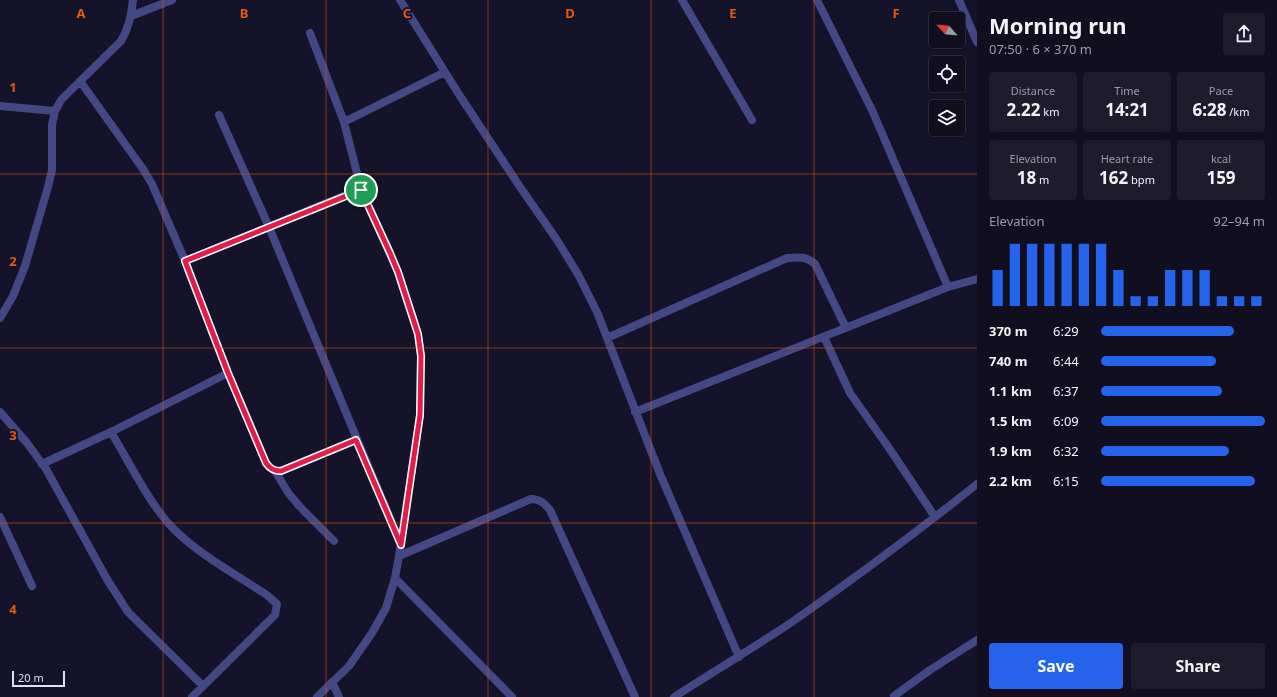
<!DOCTYPE html>
<html lang="en">
<head>
<meta charset="utf-8">
<style>
	:root { --surface:#100e1f; --page:#1e1c2c; --text:#f1f3f6; --muted:#9c9ca4; --line:#302e3d; --accent:#2563eb }
	body { margin:0; font-family:"Noto Sans",sans-serif; background:var(--page); color:var(--text); height:100vh; display:flex; flex-direction:column; font-size:15px; white-space:nowrap }
	* { box-sizing:border-box; margin:0 }
	p { font-size:13px; color:var(--muted) }
	.icon { flex:none; width:22px; height:22px; fill:none; stroke:currentColor; stroke-width:2; stroke-linecap:round; stroke-linejoin:round }
	.map { position:relative; flex:1; overflow:hidden }
	.side { display:flex; flex-direction:column; background:var(--surface); width:300px }
	.side>* { flex:none }
	.needle { width:26px; rotate:297deg }
	.buttons { position:absolute; left:929px; top:12px; display:grid; gap:8px }
	.buttons a { display:grid; place-items:center; width:36px; height:36px; border-radius:4px; background:var(--surface); box-shadow:0 1px 3px #0004,0 0 0 1px var(--line); font-size:20px }
	.scale { position:absolute; left:12px; bottom:10px; width:53px; box-sizing:border-box; padding-left:4px; border:2px solid #dfdffc; border-top:0; font-size:11px; line-height:14px; white-space:nowrap; color:#dfdffc; -webkit-text-stroke:3px #151329; paint-order:stroke }
	.pin { position:absolute; display:grid; place-items:center; width:34px; height:34px; color:#fff; margin:-17px; border:2px solid #fff; border-radius:50%; box-shadow:0 1px 4px #0007 }
	.round { display:grid; place-items:center; flex:none; width:42px; height:42px; border-radius:4px; background:var(--page) }
	.overview { display:flex; align-items:center; justify-content:space-between; height:68px; padding:0 12px }
	h1 { font-size:22px; font-weight:700; line-height:30px }
	.metrics { display:grid; grid-template-columns:repeat(3,1fr); gap:6px; height:68px; padding:4px 12px }
	.metrics div { display:grid; align-content:center; border-radius:4px; background:var(--page); text-align:center }
	.metrics b { font-size:17px; font-weight:700 }
	.metrics small { font-size:11px; font-weight:400 }
	.metrics p { font-size:11px }
	.chart { height:112px; padding:8px 12px }
	.chart p { display:flex; justify-content:space-between }
	.chart svg { width:100%; height:72px; margin-top:4px; stroke:var(--accent); stroke-width:6 }
	.cta { display:flex; gap:8px; margin-top:auto; padding:8px 12px }
	.cta a { flex:1; height:46px; border-radius:4px; background:var(--accent); color:#fff; font-size:16px; font-weight:700; line-height:46px; text-align:center }
	.cta a+a { background:var(--page); color:var(--text) }
	ul { padding:0 12px; list-style:none; font-size:13px }
	li { display:grid; grid-template-columns:64px 48px 1fr; align-items:center; height:30px }
	li i { height:10px; border-radius:5px; background:var(--accent) }
	main { display:flex; flex:1; min-height:0 }
	.map>svg:first-child { display:block }
</style>
</head>
<body>
<main>
<div class="map">
<svg width="977" height="697" viewBox="0 0 977 697">
	<rect width="100%" height="100%" fill="#151329"/>
	<g fill="none" stroke-linecap="round" stroke-linejoin="round">
		<path stroke="#434784" stroke-width="8" d="M0,517l32,69"/>
		<path stroke="#434784" stroke-width="8" d="M400,0l60,96 60,91 37,53 22,36 18,36 63,162 79,183
			M682,0l70,120
			M959,0l18,42
			M131,16l41,-16
			M80,81l63,88 9,15 33,77 43,112 38,90c4,6 8,8 15,8l75,-31
			M0,106l55,5
			M219,115l50,112 132,318
			M344,122l101,-50
			M185,261l176,-72 -17,-67 -34,-89
			M948,287l29,-8
			M0,318l13,-22 12,-30 23,-79 4,-17v-45l3,-14 6,-11 60,-59c8,-13 10,-25 12,-41
			M824,337l26,56 39,55 46,69
			M607,338l180,-80c11,-1 19,-2 28,6l31,64
			M0,412l27,31 19,26 62,112 20,31 75,74
			M635,412l313,-125 -76,-177 -55,-110
			M111,432c18,30 35,65 57,91 26,29 67,51 99,72l10,9 -2,11 -83,82
			M42,464l69,-32 117,-59
			M275,471l14,23 13,15 32,32
			M399,556l132,-57c9,0 13,4 19,11l85,187
			M395,578l117,119
			M332,682l7,15
			M894,696l36,-26 47,-30
			M317,697l32,-31 23,-33 14,-25 9,-30 4,-22 21,-141 1,-59 -3,-22 -20,-62 -37,-83
			M674,697c39,-25 79,-49 118,-75 63,-44 125,-90 185,-138"/>
	</g>
	<g fill="none" stroke-linecap="round" stroke-linejoin="round">
		<g stroke="#fff" stroke-width="8">
			<path id="route" d="M361,190l29,63 8,19 20,62 3,22 -1,59 -19,130 -45,-105 -75,31c-7,0 -11,-2 -15,-8l-38,-90 -43,-112z"/>
		</g>
		<use href="#route" stroke="#e11d48" stroke-width="5"/>
	</g>
	<path fill="none" stroke="#e8590c" stroke-width="1" stroke-opacity="0.55" d="M163,0v697M326,0v697M488,0v697M651,0v697M814,0v697M0,174h977M0,348h977M0,523h977"/>
	<g font-size="13" text-anchor="middle" font-weight="bold" fill="#e8590c" stroke="#151329" stroke-width="4" stroke-linejoin="round" paint-order="stroke">
		<text x="81" y="18">A</text>
		<text x="244" y="18">B</text>
		<text x="407" y="18">C</text>
		<text x="570" y="18">D</text>
		<text x="733" y="18">E</text>
		<text x="896" y="18">F</text>
		<text x="13" y="92">1</text>
		<text x="13" y="266">2</text>
		<text x="13" y="440">3</text>
		<text x="13" y="614">4</text>
	</g>
</svg>
<div class="buttons">
<a><svg class="needle" viewBox="-14 -14 28 28"><path d="M0-13l5 13h-10z" fill="#e53935"/><path d="M0 13l5-13h-10z" fill="#9c9ca4"/></svg></a>
<a><svg class="icon" aria-label="locate" viewBox="0 0 24 24"><circle cx="12" cy="12" r="6"/><path d="M12 2v4M12 18v4M2 12h4M18 12h4"/></svg></a>
<a><svg class="icon" aria-label="layers" viewBox="0 0 24 24"><path d="M12 4l9 5-9 5-9-5zM3 14l9 5 9-5"/></svg></a>
</div>
<div class="scale">20 m</div>
<div class="pin" style="left:361px;top:190px;background:#1e9e55"><svg class="icon" aria-label="arrive" viewBox="0 0 24 24"><path d="M6 21V4h12l-3 4 3 4H6"/></svg></div>
</div>
<section class="side">
<div class="overview"><div><h1>Morning run</h1><p>07:50 · 6 × 370 m</p></div><a class="round"><svg class="icon" aria-label="share" viewBox="0 0 24 24"><path d="M12 15V3M7 8l5-5 5 5M5 13v7h14v-7"/></svg></a></div>
<div class="metrics">
<div><p>Distance</p><b>2.22<small> km</small></b></div>
<div><p>Time</p><b>14:21</b></div>
<div><p>Pace</p><b>6:28<small> /km</small></b></div>
</div>
<div class="metrics">
<div><p>Elevation</p><b>18<small> m</small></b></div>
<div><p>Heart rate</p><b>162<small> bpm</small></b></div>
<div><p>kcal</p><b>159</b></div>
</div>
<div class="chart"><p><span>Elevation</span>92–94 m</p>
<svg viewBox="0 0 160 44" preserveAspectRatio="none"><path d="M5 44V22M15 44V6M25 44V6M35 44V6M45 44V6M55 44V6M65 44V6M75 44V22M85 44V38M95 44V38M105 44V22M115 44V22M125 44V22M135 44V38M145 44V38M155 44V38"/></svg>
</div>
<ul>
<li><b>370 m</b>6:29<i style="width:81%"></i></li>
<li><b>740 m</b>6:44<i style="width:70%"></i></li>
<li><b>1.1 km</b>6:37<i style="width:74%"></i></li>
<li><b>1.5 km</b>6:09<i style="width:100%"></i></li>
<li><b>1.9 km</b>6:32<i style="width:78%"></i></li>
<li><b>2.2 km</b>6:15<i style="width:94%"></i></li>
</ul>
<div class="cta"><a>Save</a><a>Share</a></div>
</section>
</main>
</body>
</html>
